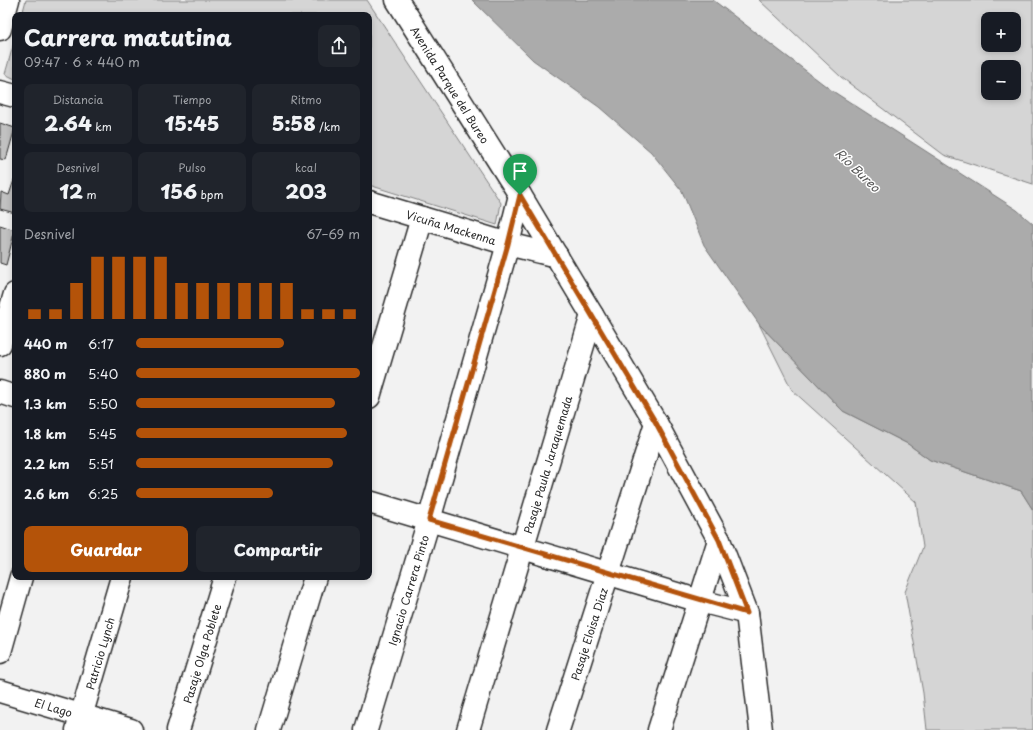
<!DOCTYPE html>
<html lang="es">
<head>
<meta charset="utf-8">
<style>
	:root { --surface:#171b24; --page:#20242c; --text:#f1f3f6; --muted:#9ea1a6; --accent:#b45309 }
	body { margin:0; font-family:"Playpen Sans",sans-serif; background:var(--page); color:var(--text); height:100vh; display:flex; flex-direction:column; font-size:15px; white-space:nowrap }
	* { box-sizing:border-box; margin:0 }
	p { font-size:13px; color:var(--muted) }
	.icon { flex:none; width:22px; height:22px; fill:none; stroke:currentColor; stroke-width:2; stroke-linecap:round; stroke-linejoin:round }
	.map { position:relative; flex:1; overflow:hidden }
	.drawer { position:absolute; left:12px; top:12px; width:360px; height:568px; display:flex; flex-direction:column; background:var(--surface); border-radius:8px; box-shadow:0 2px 6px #0003 }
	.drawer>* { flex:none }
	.controls { position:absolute; left:981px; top:12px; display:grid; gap:8px }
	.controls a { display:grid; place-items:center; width:40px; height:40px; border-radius:8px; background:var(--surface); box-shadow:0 2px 6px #0003; font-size:20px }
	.pin { position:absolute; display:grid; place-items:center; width:34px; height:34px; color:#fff; margin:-41px -17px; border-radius:50% 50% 50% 0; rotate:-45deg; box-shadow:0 0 4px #0007 }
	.pin .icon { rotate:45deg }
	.round { display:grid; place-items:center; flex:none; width:42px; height:42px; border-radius:8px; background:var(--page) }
	.head { display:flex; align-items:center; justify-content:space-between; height:68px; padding:0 12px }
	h1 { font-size:22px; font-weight:800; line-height:30px }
	.figures { display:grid; grid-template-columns:repeat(3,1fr); gap:6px; height:68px; padding:4px 12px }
	.figures div { display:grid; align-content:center; border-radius:8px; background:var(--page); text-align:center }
	.figures b { font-size:20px; font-weight:800 }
	.figures small { font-size:11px; font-weight:400 }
	.figures p { font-size:11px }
	.chart { height:112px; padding:8px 12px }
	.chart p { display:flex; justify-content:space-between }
	.chart svg { width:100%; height:72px; margin-top:4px; stroke:var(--accent); stroke-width:6 }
	.cta { display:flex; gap:8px; margin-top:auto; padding:8px 12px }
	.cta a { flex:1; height:46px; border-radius:8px; background:var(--accent); color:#fff; font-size:16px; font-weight:800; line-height:46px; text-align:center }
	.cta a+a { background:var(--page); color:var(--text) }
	ul { padding:0 12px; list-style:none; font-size:13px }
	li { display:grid; grid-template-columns:64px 48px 1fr; align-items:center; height:30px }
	li i { height:10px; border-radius:5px; background:var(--accent) }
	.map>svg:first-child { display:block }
</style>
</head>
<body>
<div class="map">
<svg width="1033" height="730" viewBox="0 0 1033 730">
	<rect width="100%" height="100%" fill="#f2f2f2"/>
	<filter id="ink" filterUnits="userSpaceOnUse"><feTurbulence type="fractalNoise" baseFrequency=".025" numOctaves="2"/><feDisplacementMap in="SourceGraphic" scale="8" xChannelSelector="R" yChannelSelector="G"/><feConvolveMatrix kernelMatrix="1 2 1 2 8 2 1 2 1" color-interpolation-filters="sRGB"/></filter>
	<g filter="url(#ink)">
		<path fill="#d5d5d5" stroke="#808080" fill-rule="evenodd" d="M26,0h341l134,203 -4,22 -128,-40v-170h-347z
			M759,0h274v184l-89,-29 -103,-78zM988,19h26v26h-26zM988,67h26v26h-26z
			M15,39v40l-10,-5z
			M759,324l84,87 65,33 22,16 91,31 12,19v220h-106l-4,-37 -18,-101 18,-45 -7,-45 -124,-112z"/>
		<path fill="#ababab" stroke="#787878" d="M472,0h241l118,90 186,120 16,14v286l-12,-19 -91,-31 -22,-16 -65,-33 -84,-87 -55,-79 -22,-54 -31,-39 -52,-45 -66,-47z"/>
		<path fill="#c1c1c1" stroke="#2b2b2b" d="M0,123l15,5 -9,32 -6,-1z
			M15,177v36l-15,-4 1,-17 8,3z
			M0,225l15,5 -9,35 -6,-2z"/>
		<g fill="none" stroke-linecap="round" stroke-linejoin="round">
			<g stroke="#2b2b2b" stroke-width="25">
				<g id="minor">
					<path id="s1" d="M397,0l123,195 72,120 64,108 63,117 28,73 14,117"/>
					<path d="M0,29l8,-29"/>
					<path d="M0,92l15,4"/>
					<path id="s2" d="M369,202l139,42 49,12"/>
					<path d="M0,344l15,-50"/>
					<path d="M0,392l15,5"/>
					<path d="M369,397l53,-179"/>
					<path d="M369,502l331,99 47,12"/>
					<path d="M0,652l21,-75"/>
					<path id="s3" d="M0,691l131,39"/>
					<path id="s4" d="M77,730l45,-153"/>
					<path id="s5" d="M178,730l47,-153"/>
					<path d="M269,730l46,-153"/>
					<path id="s6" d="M366,730l63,-210 79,-276 12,-49"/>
					<path id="s7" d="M468,730l124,-415"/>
					<path id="s8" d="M558,730l98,-307"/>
					<path d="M659,730l60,-190"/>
				</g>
			</g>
			<use href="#minor" stroke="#fff" stroke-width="22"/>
		</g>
	</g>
	<g fill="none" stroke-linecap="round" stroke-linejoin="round" filter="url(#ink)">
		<g stroke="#fff" stroke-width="8">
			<path id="route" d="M520,195l136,228 63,117 28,73 -318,-93 79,-276z"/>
		</g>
		<use href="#route" stroke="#b45309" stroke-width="5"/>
	</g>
	<g text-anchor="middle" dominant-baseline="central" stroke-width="3" stroke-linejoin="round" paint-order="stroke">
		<g font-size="11" fill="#2b2b2b" stroke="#fff">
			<text stroke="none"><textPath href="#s1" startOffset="100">Avenida Parque del Bureo</textPath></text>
			<text stroke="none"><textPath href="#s2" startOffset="86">Vicuña Mackenna</textPath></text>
			<text stroke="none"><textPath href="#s7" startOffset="277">Pasaje Paula Jaraquemada</textPath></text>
			<text stroke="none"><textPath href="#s6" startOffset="146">Ignacio Carrera Pinto</textPath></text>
			<text stroke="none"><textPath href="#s8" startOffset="101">Pasaje Eloisa Diaz</textPath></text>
			<text stroke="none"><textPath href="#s4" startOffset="80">Patricio Lynch</textPath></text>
			<text stroke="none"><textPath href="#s5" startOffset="80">Pasaje Olga Poblete</textPath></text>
			<text stroke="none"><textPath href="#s3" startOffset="56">El Lago</textPath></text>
		</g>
		<g font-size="12" font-style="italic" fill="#585858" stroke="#fff">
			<text transform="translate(858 170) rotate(44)">Río Bureo</text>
		</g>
	</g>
</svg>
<div class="controls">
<a>+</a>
<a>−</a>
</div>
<div class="pin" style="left:520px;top:195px;background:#1e9e55"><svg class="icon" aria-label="arrive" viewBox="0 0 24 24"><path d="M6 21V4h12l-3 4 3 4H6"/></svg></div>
<section class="drawer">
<div class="head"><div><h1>Carrera matutina</h1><p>09:47 · 6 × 440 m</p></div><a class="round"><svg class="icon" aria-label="share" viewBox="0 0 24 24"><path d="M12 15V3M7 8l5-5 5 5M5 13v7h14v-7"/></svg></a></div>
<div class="figures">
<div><p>Distancia</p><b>2.64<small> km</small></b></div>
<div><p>Tiempo</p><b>15:45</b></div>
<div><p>Ritmo</p><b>5:58<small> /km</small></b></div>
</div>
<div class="figures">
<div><p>Desnivel</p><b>12<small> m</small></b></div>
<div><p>Pulso</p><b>156<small> bpm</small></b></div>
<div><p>kcal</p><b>203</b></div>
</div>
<div class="chart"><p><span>Desnivel</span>67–69 m</p>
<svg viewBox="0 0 160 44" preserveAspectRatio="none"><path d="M5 44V38M15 44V38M25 44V22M35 44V6M45 44V6M55 44V6M65 44V6M75 44V22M85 44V22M95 44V22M105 44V22M115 44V22M125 44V22M135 44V38M145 44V38M155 44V38"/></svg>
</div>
<ul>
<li><b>440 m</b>6:17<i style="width:66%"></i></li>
<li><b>880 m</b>5:40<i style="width:100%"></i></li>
<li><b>1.3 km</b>5:50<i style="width:89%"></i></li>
<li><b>1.8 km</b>5:45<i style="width:94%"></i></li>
<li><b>2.2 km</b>5:51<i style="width:88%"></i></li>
<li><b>2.6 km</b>6:25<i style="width:61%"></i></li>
</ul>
<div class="cta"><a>Guardar</a><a>Compartir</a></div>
</section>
</div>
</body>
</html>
